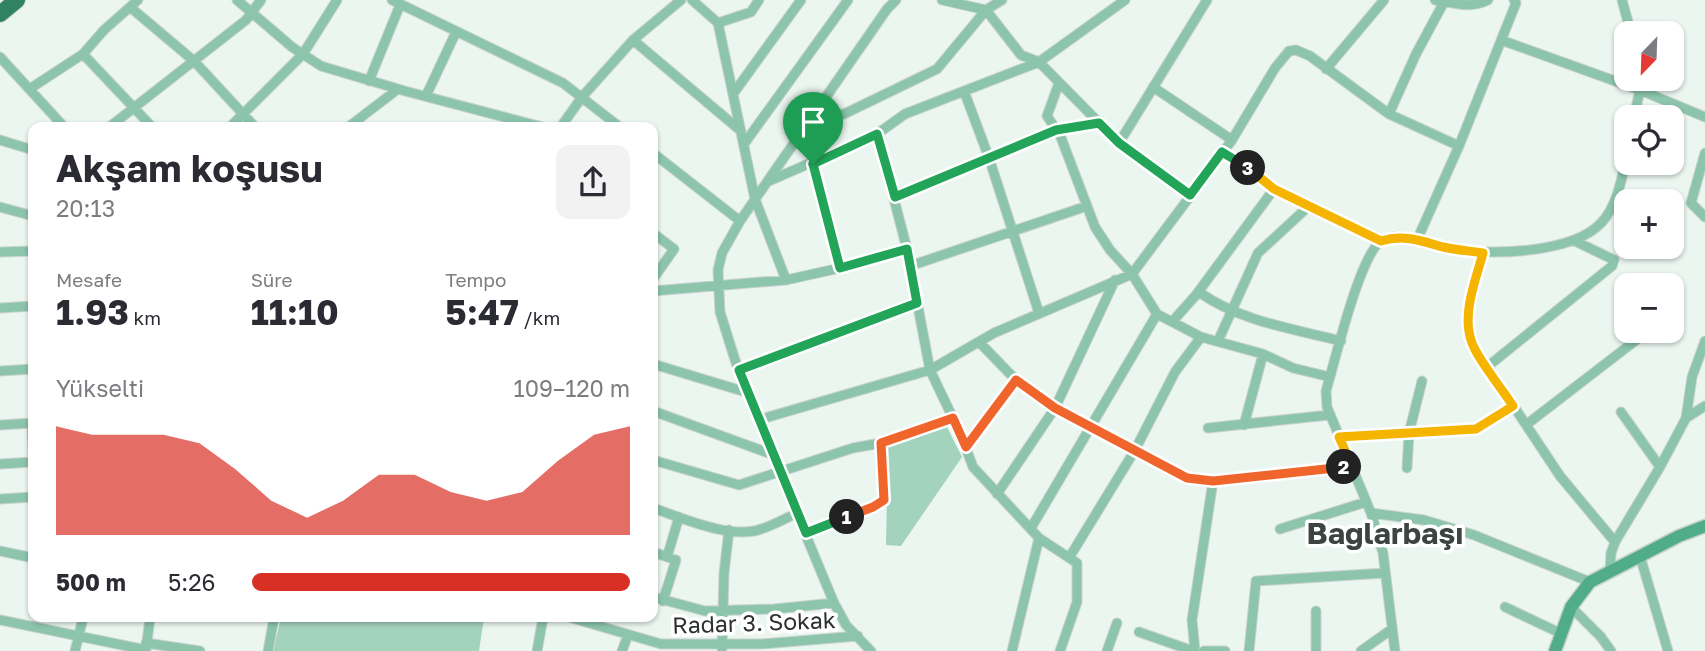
<!DOCTYPE html>
<html lang="tr">
<head>
<meta charset="utf-8">
<style>
	:root { --surface:#fff; --page:#f2f2f3; --text:#2b2b33; --muted:#7c7c81; --accent:#d93025 }
	body { margin:0; font-family:"Golos Text",sans-serif; background:var(--page); color:var(--text); height:100vh; display:flex; flex-direction:column; font-size:26px; white-space:nowrap }
	* { box-sizing:border-box; margin:0 }
	p { font-size:23px; color:var(--muted) }
	.icon { flex:none; width:38px; height:38px; fill:none; stroke:currentColor; stroke-width:2; stroke-linecap:round; stroke-linejoin:round }
	.map { position:relative; flex:1; overflow:hidden }
	.sheet { position:absolute; left:28px; top:122px; width:630px; height:500px; display:flex; flex-direction:column; background:var(--surface); border-radius:14px; box-shadow:0 2px 5px #0004 }
	.sheet>* { flex:none }
	.needle { width:46px; rotate:203deg }
	.buttons { position:absolute; left:1614px; top:21px; display:grid; gap:14px }
	.buttons a { display:grid; place-items:center; width:70px; height:70px; border-radius:14px; background:var(--surface); box-shadow:0 2px 5px #0004; font-size:35px }
	.pin { position:absolute; display:grid; place-items:center; width:60px; height:60px; color:#fff; margin:-72px -30px; border-radius:50% 50% 50% 0; rotate:-45deg; box-shadow:0 0 7px #0007 }
	.pin .icon { rotate:45deg }
	.km { position:absolute; width:35px; height:35px; margin:-18px; border-radius:50%; background:#222; color:#fff; font-size:19px; line-height:35px; text-align:center }
	.round { display:grid; place-items:center; flex:none; width:74px; height:74px; border-radius:14px; background:var(--page) }
	.overview { display:flex; align-items:center; justify-content:space-between; height:119px; padding:0 28px }
	h1 { font-size:38px; font-weight:700; line-height:52px }
	.stats { display:grid; grid-template-columns:repeat(3,1fr); gap:10px; height:119px; padding:7px 28px }
	.stats div { display:grid; align-content:center }
	.stats b { font-size:35px; font-weight:700 }
	.stats small { font-size:19px; font-weight:400 }
	.stats p { font-size:19px }
	.chart { height:196px; padding:14px 28px }
	.chart p { display:flex; justify-content:space-between }
	.chart svg { width:100%; height:126px; margin-top:7px; fill:var(--accent); opacity:.7 }
	ul { padding:0 28px; list-style:none; font-size:23px }
	li { display:grid; grid-template-columns:112px 84px 1fr; align-items:center; height:52px }
	li i { height:18px; border-radius:9px; background:var(--accent) }
	.map>svg:first-child { display:block }
</style>
</head>
<body>
<div class="map">
<svg width="1705" height="651" viewBox="0 0 1705 651">
	<rect width="100%" height="100%" fill="#ebf6f1"/>
	<path fill="#a4d3bd" d="M947,427l15,30 -61,89 -15,-1 2,-101z
		M281,618h203l-5,33h-206z"/>
	<g fill="none" stroke-linecap="round" stroke-linejoin="round">
		<g stroke="#c9d2ce" stroke-width="11">
			<path id="street" d="M237,0l55,47 29,19 84,25 141,37
				M392,0l171,83 58,45
				M692,0l26,23 37,176 31,81
				M942,0l44,10 16,-10
				M1435,0c18,3 36,9 53,0
				M1622,0l9,33
				M130,7l64,54 62,67
				M718,23l33,-11 8,-12
				M633,40l108,91
				M1501,40l139,50 65,27
				M83,54l70,74
				M0,57l65,71
				M1326,69l58,-69
				M369,81l31,-76
				M1059,83l-12,33 13,19 35,92 15,23 22,24 25,40 44,23 62,17 30,14 37,9
				M1153,87l79,53
				M31,88l52,-34 21,-24 34,-30
				M964,91l25,67 50,155
				M733,94l68,-94
				M426,96l30,-64
				M1389,114l27,-60 28,-52
				M1634,117l6,-27 -1,-11
				M811,118l33,-4 93,-45 49,-59 35,45 18,7 80,81 71,52
				M108,128l138,-108 15,-20
				M229,128l74,-74 34,-54
				M347,128l51,-39
				M560,128l22,-31 51,-57 48,-40
				M877,134l30,115 23,121 31,65 12,32 66,71 38,25v39l-17,49
				M0,140l33,10
				M1119,143l88,-143
				M744,144l104,-144
				M1222,152l25,16 27,21 107,52
				M653,153l87,68
				M1705,153l-14,50 14,14
				M813,164l27,104
				M769,181l108,-47 28,-20 134,-52 86,-62
				M895,197l161,-67 43,-7
				M0,207l33,9
				M653,233l21,16 -21,30
				M1417,240l42,-94 57,-143 -2,-3
				M0,252l33,-1
				M1483,253c-8,29 -18,59 -12,89l89,134 55,66
				M910,266l177,-60
				M653,291l133,-11 54,-12 67,-19
				M1199,292c40,29 95,37 142,49
				M0,308l33,-2
				M1172,322l24,-27 78,-106
				M1218,341l40,-88 52,-48
				M979,342l37,38 39,28 132,70 26,3 139,-15
				M653,364l96,29
				M1487,367l125,-101 2,-6 -41,-20
				M739,370l178,-67
				M0,371l33,-2
				M653,411l121,44
				M1621,412l39,55
				M1686,418l19,-12
				M758,420l172,-50 64,-37 138,-59 100,-134 43,-72 14,-17 7,-1 14,6 79,58 70,32
				M32,423l1,31
				M0,425l33,-2
				M1244,425l19,-71
				M1526,425l118,-91
				M1208,428l121,-13
				M1339,437l137,-8 37,-23
				M966,447l50,-67
				M653,460l86,25 114,-37 28,-5 72,-25
				M0,464l33,-2
				M1407,468l2,-35 13,-52
				M997,494l58,-86 60,-128
				M0,499l33,-2
				M653,508c29,10 79,32 108,21 13,-4 25,-11 36,-16
				M1371,513l53,7 50,15 116,47
				M1031,528l126,-214
				M1280,529l86,-27
				M806,533l67,-26 11,-7 -3,-57
				M0,551l33,7
				M653,552l23,8 -13,41
				M1640,556l28,95
				M667,557l12,-40
				M1069,558l66,-108 40,-78 26,-35
				M1610,571l1,-18 4,-11 45,-75 26,-49 6,-41 13,-36
				M653,597l52,14 69,-2 60,-6
				M1505,607l57,27
				M1571,607l30,30 10,14
				M572,618l89,26h101l96,-8
				M0,620l146,30
				M1139,632l54,19
				M146,643l54,8
				M146,649l4,-31
				M722,649l2,-76 5,-43
				M75,651l8,-33
				M268,651l6,-33
				M537,651l6,-33
				M622,651l6,-16
				M871,651l-25,-26 -12,-22 -76,-183 -23,-60 -15,-48 -2,-42 4,-17 18,-32 147,-212 9,-9
				M1012,651l27,-113
				M1107,651l10,-28
				M1195,651l-3,-31 21,-139
				M1204,651h21
				M1249,651l7,-70 129,-8
				M1316,651v-40
				M1361,651l31,-22
				M1395,651l-12,-98 -12,-40 -44,-106 -1,-16c9,-30 33,-133 54,-149 19,-14 48,2 67,6 40,8 125,6 154,-25 15,-15 21,-44 25,-64"/>
		</g>
		<g stroke="#c9d2ce" stroke-width="15">
			<path id="secondary" d="M1555,651l16,-44 19,-25 89,-46 26,-10"/>
		</g>
		<g stroke="#c9d2ce" stroke-width="18">
			<path id="highway" d="M0,14l17,-14"/>
		</g>
		<use href="#street" stroke="#8cc5ac" stroke-width="9"/>
		<use href="#secondary" stroke="#51ad89" stroke-width="12"/>
		<use href="#highway" stroke="#318264" stroke-width="16"/>
	</g>
	<g fill="none" stroke-linecap="round" stroke-linejoin="round">
		<g stroke="#fff" stroke-width="14">
			<path id="split-1" d="M813,164l27,104 67,-19 10,54 -178,67 67,163 41,-16"/>
		</g>
		<g stroke="#fff" stroke-width="14">
			<path id="split-2" d="M847,517l26,-10 11,-7 -3,-57 72,-25 13,29 50,-67 39,28 132,70 26,3 131,-14"/>
		</g>
		<g stroke="#fff" stroke-width="14">
			<path id="split-3" d="M1248,168l26,21 107,52c23,-7 40,0 62,6 13,3 27,4 40,6 -7,26 -21,60 -12,87 4,16 32,50 42,66l-37,23 -137,8 13,29 -8,1"/>
		</g>
		<g stroke="#fff" stroke-width="14">
			<path id="split-4" d="M813,164l64,-30 18,63 161,-67 43,-7 20,20 71,52 32,-43 26,16"/>
		</g>
		<use href="#split-1" stroke="#22a559" stroke-width="9"/>
		<use href="#split-2" stroke="#f0652b" stroke-width="9"/>
		<use href="#split-3" stroke="#f5b400" stroke-width="9"/>
		<use href="#split-4" stroke="#22a559" stroke-width="9"/>
	</g>
	<g text-anchor="middle" dominant-baseline="central" stroke-width="7" stroke-linejoin="round" paint-order="stroke">
		<g font-size="23" fill="#2c302e" stroke="#fff">
			<text transform="translate(754 622) rotate(-2)">Radar 3. Sokak</text>
		</g>
		<g font-size="30" font-weight="bold" fill="#3b4440" stroke="#fff">
			<text x="1385" y="533">Bağlarbaşı</text>
		</g>
	</g>
</svg>
<div class="buttons">
<a><svg class="needle" viewBox="-14 -14 28 28"><path d="M0-13l5 13h-10z" fill="#e53935"/><path d="M0 13l5-13h-10z" fill="#7c7c81"/></svg></a>
<a><svg class="icon" aria-label="locate" viewBox="0 0 24 24"><circle cx="12" cy="12" r="6"/><path d="M12 2v4M12 18v4M2 12h4M18 12h4"/></svg></a>
<a>+</a>
<a>−</a>
</div>
<div class="pin" style="left:813px;top:164px;background:#1e9e55"><svg class="icon" aria-label="arrive" viewBox="0 0 24 24"><path d="M6 21V4h12l-3 4 3 4H6"/></svg></div>
<b class="km" style="left:847px;top:517px">1</b>
<b class="km" style="left:1344px;top:467px">2</b>
<b class="km" style="left:1248px;top:168px">3</b>
<section class="sheet">
<div class="overview"><div><h1>Akşam koşusu</h1><p>20:13</p></div><a class="round"><svg class="icon" aria-label="share" viewBox="0 0 24 24"><path d="M12 15V3M7 8l5-5 5 5M5 13v7h14v-7"/></svg></a></div>
<div class="stats">
<div><p>Mesafe</p><b>1.93<small> km</small></b></div>
<div><p>Süre</p><b>11:10</b></div>
<div><p>Tempo</p><b>5:47<small> /km</small></b></div>
</div>
<div class="chart"><p><span>Yükselti</span>109–120 m</p>
<svg viewBox="0 0 160 44" preserveAspectRatio="none"><path d="M0 44V6L10 9L20 9L30 9L40 12L50 21L60 32L70 38L80 32L90 23L100 23L110 29L120 32L130 29L140 18L150 9L160 6V44z"/></svg>
</div>
<ul>
<li><b>500 m</b>5:26<i style="width:100%"></i></li>
</ul>
</section>
</div>
</body>
</html>
